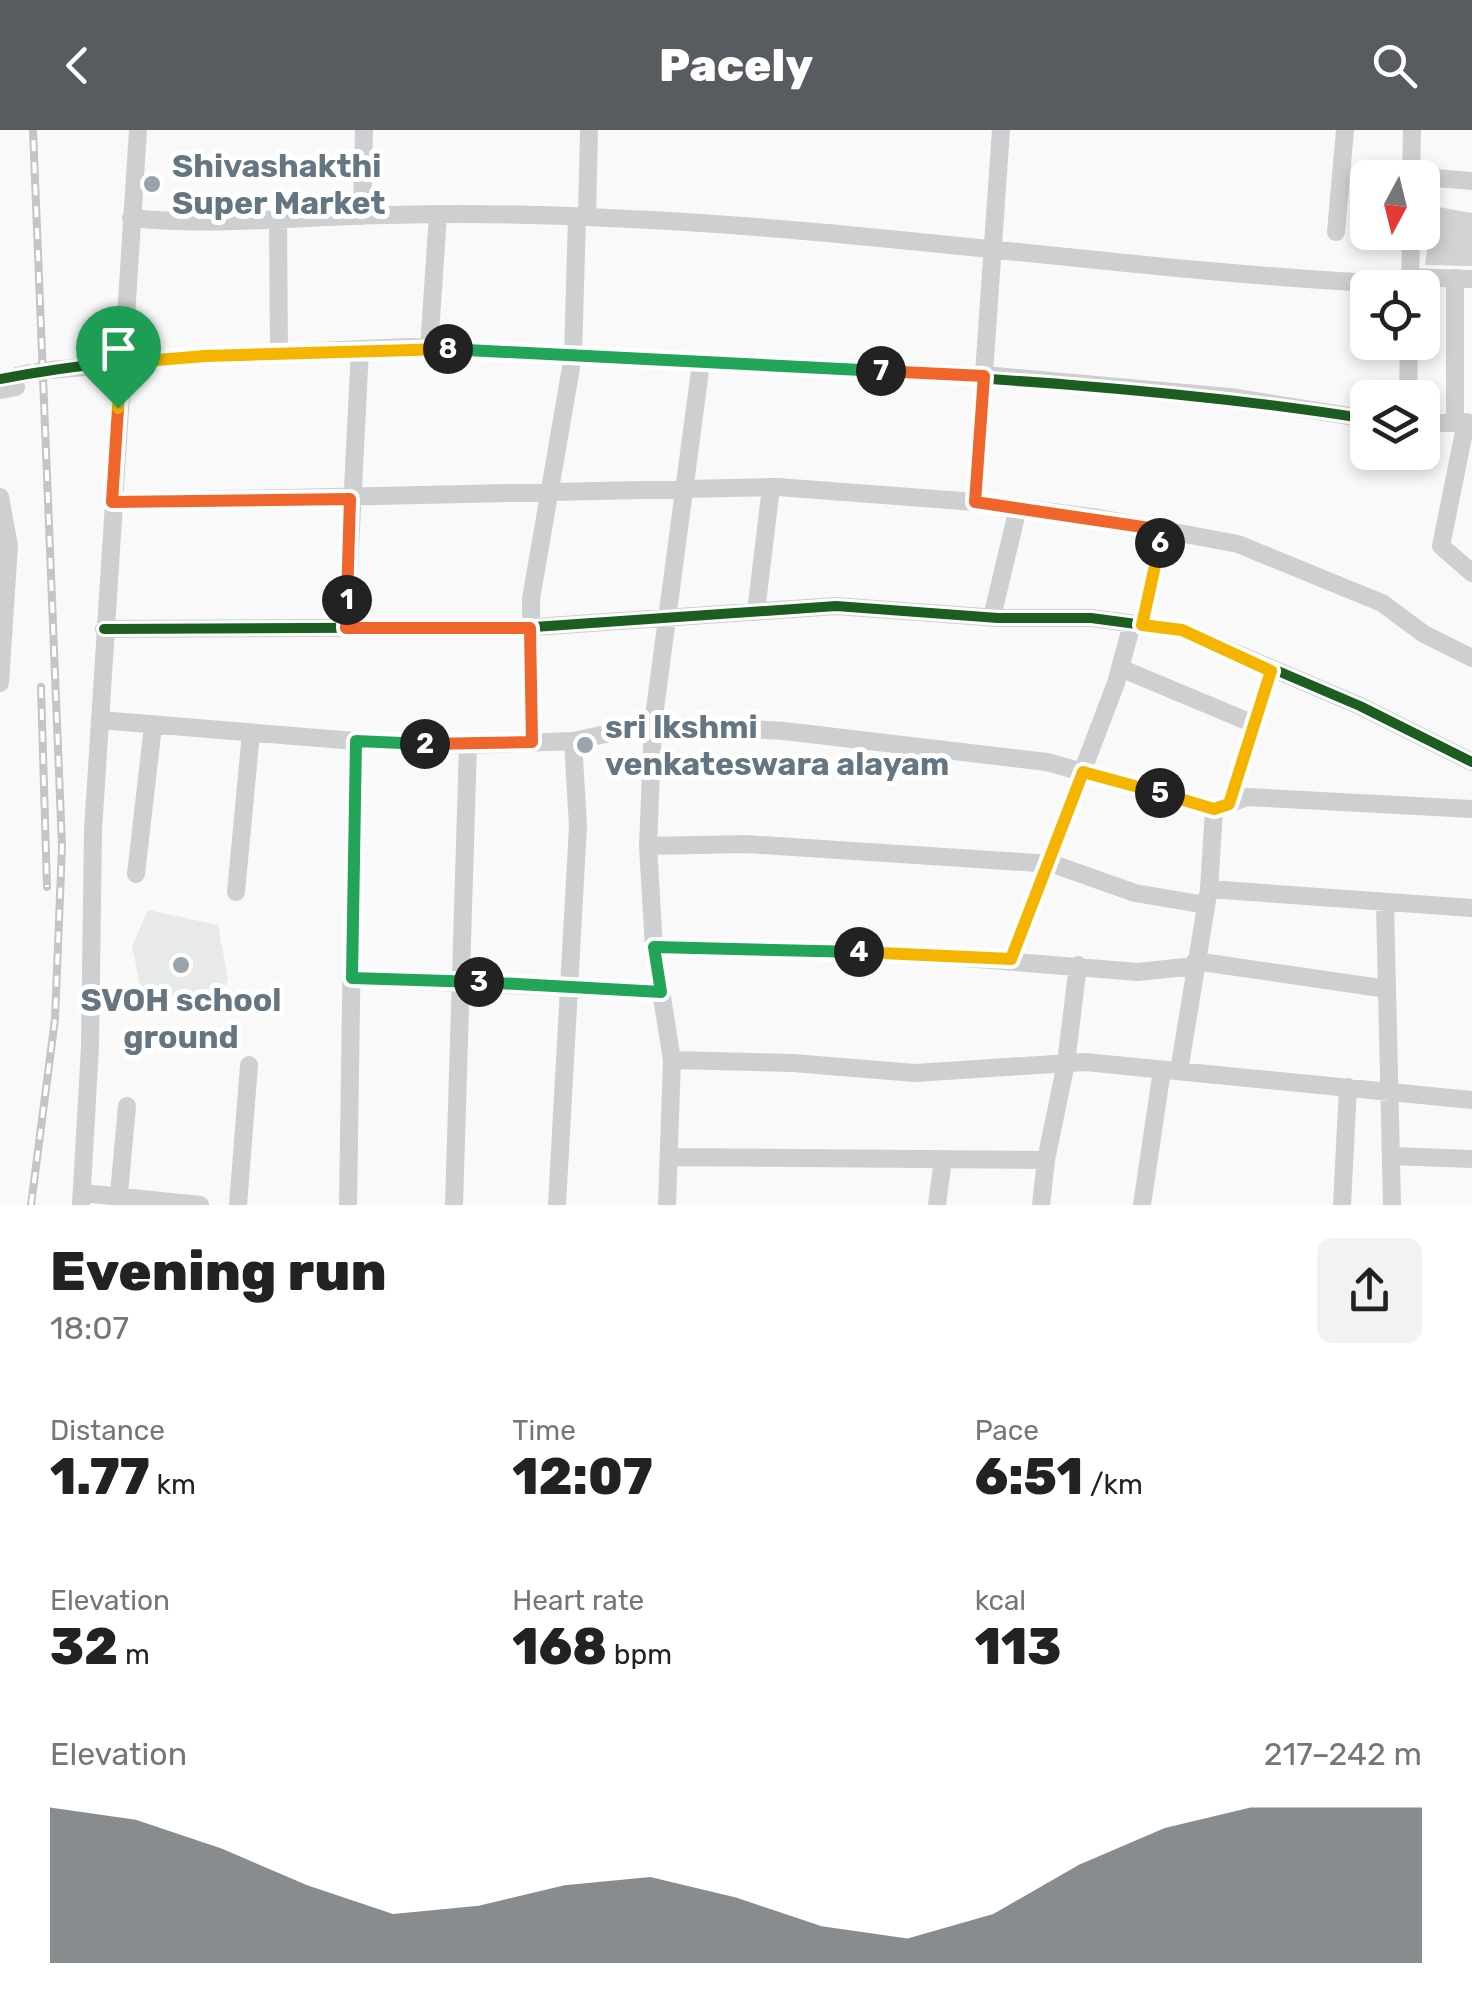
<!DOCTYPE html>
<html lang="en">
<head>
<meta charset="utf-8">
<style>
	:root { --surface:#fff; --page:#f2f2f2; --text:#222; --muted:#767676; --accent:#585c60 }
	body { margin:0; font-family:Rubik,sans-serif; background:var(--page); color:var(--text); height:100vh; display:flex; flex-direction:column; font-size:38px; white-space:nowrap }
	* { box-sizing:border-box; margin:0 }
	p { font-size:32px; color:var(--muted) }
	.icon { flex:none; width:55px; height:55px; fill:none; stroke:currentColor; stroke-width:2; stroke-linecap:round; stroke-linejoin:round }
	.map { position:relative; height:1075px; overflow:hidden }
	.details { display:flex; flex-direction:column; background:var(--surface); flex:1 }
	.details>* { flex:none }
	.needle { width:65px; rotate:187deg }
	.tools { position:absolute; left:1350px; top:30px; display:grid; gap:20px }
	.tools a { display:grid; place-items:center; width:90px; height:90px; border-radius:15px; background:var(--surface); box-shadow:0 5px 15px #0003; font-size:50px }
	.pin { position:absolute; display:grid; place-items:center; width:85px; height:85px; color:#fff; margin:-102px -42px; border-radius:50% 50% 50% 0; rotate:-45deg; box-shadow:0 0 10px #0007 }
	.pin .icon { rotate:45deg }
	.km { position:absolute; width:50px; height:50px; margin:-25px; border-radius:50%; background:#222; color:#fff; font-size:28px; line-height:50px; text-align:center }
	.round { display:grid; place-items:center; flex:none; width:105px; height:105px; border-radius:15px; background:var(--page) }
	.headline { display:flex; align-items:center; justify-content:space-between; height:170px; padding:0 50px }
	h1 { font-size:55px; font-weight:800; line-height:75px }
	.metrics { display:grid; grid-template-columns:repeat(3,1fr); gap:15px; height:170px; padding:10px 50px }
	.metrics div { display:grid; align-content:center }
	.metrics b { font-size:50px; font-weight:800 }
	.metrics small { font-size:28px; font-weight:400 }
	.metrics p { font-size:28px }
	.chart { height:280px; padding:20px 50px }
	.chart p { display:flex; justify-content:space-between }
	.chart svg { width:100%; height:180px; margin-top:10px; fill:var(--accent); opacity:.7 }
	header { display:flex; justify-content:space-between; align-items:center; height:130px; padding:0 50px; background:var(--accent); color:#fff; font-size:45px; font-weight:800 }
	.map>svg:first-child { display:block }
</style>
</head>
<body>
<header><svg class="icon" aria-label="back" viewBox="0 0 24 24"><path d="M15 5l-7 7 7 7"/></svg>Pacely<svg class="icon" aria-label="search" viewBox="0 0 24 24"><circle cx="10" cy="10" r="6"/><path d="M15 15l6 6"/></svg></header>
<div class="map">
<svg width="1472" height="1075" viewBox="0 0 1472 1075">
	<rect width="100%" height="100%" fill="#f9f9f9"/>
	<path fill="#e8e9e9" d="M148,780l70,15 10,55 -21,36 -64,-17 -11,-53z"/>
	<path fill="#d0d2d3" d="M1433,76l39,7v53l-47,-1z"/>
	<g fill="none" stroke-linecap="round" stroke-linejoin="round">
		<path stroke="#d4d8dc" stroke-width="18" stroke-dasharray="18 9" stroke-linecap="butt" d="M15,246l25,-5"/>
		<path stroke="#cecfd0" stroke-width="18" d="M1411,46l61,5
			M1411,48l1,-48
			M362,86l2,-86
			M587,87l2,-87
			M131,88c87,9 171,-2 258,-3 73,-2 147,-1 220,3 268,11 533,55 801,67
			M278,91l1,131
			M1336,102l9,-102
			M1410,147l62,2
			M1410,157l1,-55
			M429,218l9,-133
			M40,241l165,-15 204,-9 575,28 246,22 138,22
			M0,260l16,-3
			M1408,268l1,-56
			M1466,292l-25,124 31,27
			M1455,293v-145
			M1422,294l45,-2
			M0,367l9,49 -9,137
			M112,372l666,-15 197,15 124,16 139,26 144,59 42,31 48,24
			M975,372l26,-372
			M756,482l15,-125
			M992,487l26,-109
			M1142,495l21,-95
			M346,498l14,-279
			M104,499l430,-2 302,-21 162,12h93l91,12 178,76 112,56
			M1120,538l134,56
			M100,590l255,21 113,4 105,-4 80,-17 131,7 263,31 167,47 33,-12 225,12
			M532,612l-1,-143 42,-243 4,-139
			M1229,673l42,-132
			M1214,679l-5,80 263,19
			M648,716l98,-2 307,20 82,29 71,12
			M136,744l17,-148
			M236,762l15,-159
			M1385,773l7,302
			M654,817l261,7 223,18 56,-6
			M1011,829l105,-276 16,-59
			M1195,831l192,28
			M352,848l309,14
			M672,930l121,3 122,10 170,-11 387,38
			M1179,941l29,-177
			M1392,1026l80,3
			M669,1027l377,3 -5,45
			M1046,1030l20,-97 12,-98
			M83,1063l117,12
			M81,1075l9,-158 3,-217 45,-700
			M118,1075l9,-99
			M238,1075l11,-140
			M348,1075l7,-464
			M454,1075l14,-460
			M557,1075l21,-379 -5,-85
			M667,1075l5,-145 -18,-113 -6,-101 5,-122 48,-361
			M937,1075l6,-46
			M1142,1075l20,-135
			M1342,1075l6,-118"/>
		<g stroke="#c3c5c6" stroke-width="8">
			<path id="rail" d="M41,557l6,200
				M31,1075l24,-186 7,-172 -29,-717"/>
		</g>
		<use href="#rail" stroke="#fff" stroke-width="4" stroke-dasharray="11" stroke-linecap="butt"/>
		<g stroke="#fff" stroke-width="16">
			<path id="cycleway" d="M0,249c233,-44 472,-28 707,-16 221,12 441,21 661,56
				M104,499l430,-2 302,-21 162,12h93l91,12 178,76 112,56"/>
		</g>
		<use href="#cycleway" stroke="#1b5e20" stroke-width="10"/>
	</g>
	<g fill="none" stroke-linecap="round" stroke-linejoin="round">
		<g stroke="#fff" stroke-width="20">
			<path id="split-1" d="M118,278l-6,94 238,-3 -3,101"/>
		</g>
		<g stroke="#fff" stroke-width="20">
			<path id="split-2" d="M347,470l-1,28h184l2,114 -107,2"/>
		</g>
		<g stroke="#fff" stroke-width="20">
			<path id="split-3" d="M425,614l-69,-3 -4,237 127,4"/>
		</g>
		<g stroke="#fff" stroke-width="20">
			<path id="split-4" d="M479,852l182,10 -7,-45 205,5"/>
		</g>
		<g stroke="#fff" stroke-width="20">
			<path id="split-5" d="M859,822l152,7 72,-187 77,21"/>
		</g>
		<g stroke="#fff" stroke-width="20">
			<path id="split-6" d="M1160,663l54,16 15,-5 42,-133 -89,-41 -40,-5 18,-82"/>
		</g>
		<g stroke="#fff" stroke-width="20">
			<path id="split-7" d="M881,241l103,5 -9,126 188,28 -3,13"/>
		</g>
		<g stroke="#fff" stroke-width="20">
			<path id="split-8" d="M448,219l433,22"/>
		</g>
		<g stroke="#fff" stroke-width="20">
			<path id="split-9" d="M118,278l4,-45 83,-7 243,-7"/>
		</g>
		<use href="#split-1" stroke="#f0652b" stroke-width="12"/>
		<use href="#split-2" stroke="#f0652b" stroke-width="12"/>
		<use href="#split-3" stroke="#22a559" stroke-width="12"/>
		<use href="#split-4" stroke="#22a559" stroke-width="12"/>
		<use href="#split-5" stroke="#f5b400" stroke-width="12"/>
		<use href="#split-6" stroke="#f5b400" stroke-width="12"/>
		<use href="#split-7" stroke="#f0652b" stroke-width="12"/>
		<use href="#split-8" stroke="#22a559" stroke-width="12"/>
		<use href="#split-9" stroke="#f5b400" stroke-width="12"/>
	</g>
	<g fill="#99a4ac" stroke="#fff" stroke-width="4">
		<circle cx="152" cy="54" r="10"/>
		<circle cx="585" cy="615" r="10"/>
		<circle cx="181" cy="835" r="10"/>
	</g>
	<g text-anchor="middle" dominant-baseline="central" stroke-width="10" stroke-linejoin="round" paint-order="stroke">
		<g font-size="32" font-weight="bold" fill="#657683" stroke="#fff" text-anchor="start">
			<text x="172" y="36">Shivashakthi<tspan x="172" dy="37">Super Market</tspan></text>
			<text x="605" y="597">sri lkshmi<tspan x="605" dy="37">venkateswara alayam</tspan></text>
			<text x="181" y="870" text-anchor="middle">SVOH school<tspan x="181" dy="37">ground</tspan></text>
		</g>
	</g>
</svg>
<div class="tools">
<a><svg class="needle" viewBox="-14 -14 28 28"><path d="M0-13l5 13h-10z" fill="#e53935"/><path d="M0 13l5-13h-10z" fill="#767676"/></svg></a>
<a><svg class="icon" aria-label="locate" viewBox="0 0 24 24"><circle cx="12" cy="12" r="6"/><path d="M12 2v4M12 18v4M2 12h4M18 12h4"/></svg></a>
<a><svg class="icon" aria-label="layers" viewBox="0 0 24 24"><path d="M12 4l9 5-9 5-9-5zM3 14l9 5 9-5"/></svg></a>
</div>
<div class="pin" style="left:118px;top:278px;background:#1e9e55"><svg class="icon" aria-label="arrive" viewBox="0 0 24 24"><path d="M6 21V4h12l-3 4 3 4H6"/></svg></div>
<b class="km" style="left:347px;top:470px">1</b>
<b class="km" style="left:425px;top:614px">2</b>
<b class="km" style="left:479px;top:852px">3</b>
<b class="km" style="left:859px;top:822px">4</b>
<b class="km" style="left:1160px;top:663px">5</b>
<b class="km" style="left:1160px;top:413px">6</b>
<b class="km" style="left:881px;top:241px">7</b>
<b class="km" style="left:448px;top:219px">8</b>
</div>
<section class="details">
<div class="headline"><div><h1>Evening run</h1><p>18:07</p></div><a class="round"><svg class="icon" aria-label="share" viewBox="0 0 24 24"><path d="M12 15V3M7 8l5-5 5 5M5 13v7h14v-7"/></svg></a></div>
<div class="metrics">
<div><p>Distance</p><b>1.77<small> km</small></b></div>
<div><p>Time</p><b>12:07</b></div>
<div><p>Pace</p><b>6:51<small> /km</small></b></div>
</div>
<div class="metrics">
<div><p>Elevation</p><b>32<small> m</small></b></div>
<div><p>Heart rate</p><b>168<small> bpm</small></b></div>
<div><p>kcal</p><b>113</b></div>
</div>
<div class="chart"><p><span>Elevation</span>217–242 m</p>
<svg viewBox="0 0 160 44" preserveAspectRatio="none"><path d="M0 44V6L10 9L20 16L30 25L40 32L50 30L60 25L70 23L80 28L90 35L100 38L110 32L120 20L130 11L140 6L150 6L160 6V44z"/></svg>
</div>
</section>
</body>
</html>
